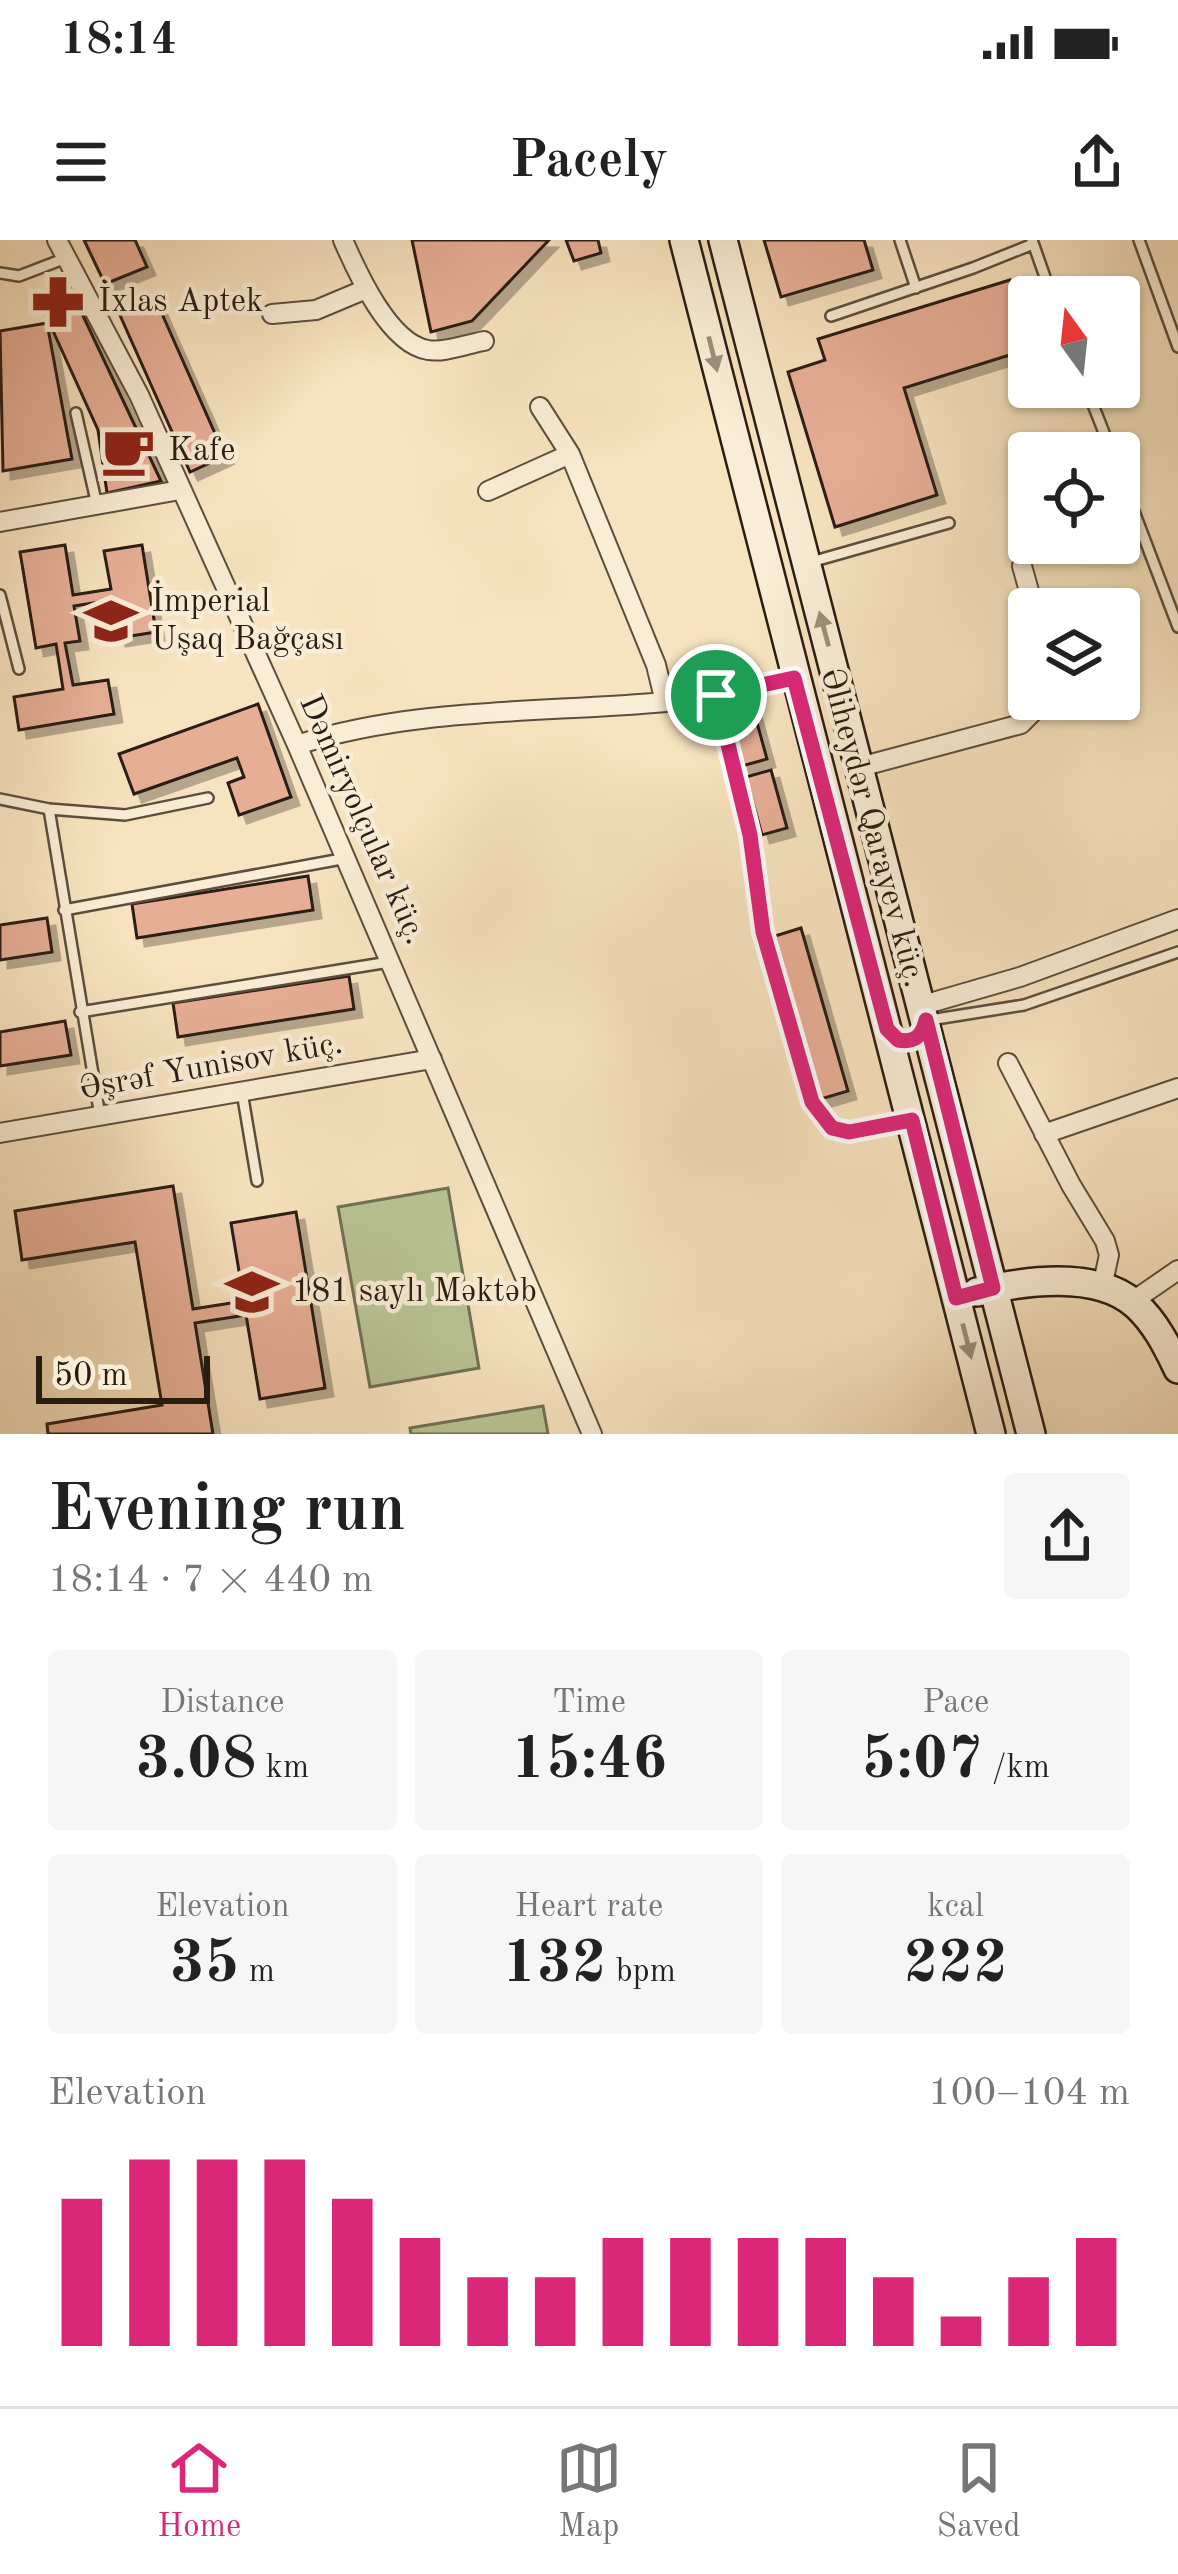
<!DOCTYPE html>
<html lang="en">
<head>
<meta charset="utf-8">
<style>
	:root { --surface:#fff; --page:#f6f6f6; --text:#222; --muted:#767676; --line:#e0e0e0; --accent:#db2777 }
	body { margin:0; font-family:"Old Standard TT",serif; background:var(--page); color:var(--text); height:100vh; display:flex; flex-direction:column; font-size:45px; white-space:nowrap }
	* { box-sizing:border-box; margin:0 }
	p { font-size:39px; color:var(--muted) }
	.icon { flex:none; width:66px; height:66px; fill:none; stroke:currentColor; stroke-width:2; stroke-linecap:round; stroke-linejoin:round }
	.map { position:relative; height:1194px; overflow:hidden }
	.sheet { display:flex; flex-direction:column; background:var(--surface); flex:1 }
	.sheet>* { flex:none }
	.needle { width:78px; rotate:345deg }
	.fabs { position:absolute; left:1008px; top:36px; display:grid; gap:24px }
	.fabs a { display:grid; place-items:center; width:132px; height:132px; border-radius:12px; background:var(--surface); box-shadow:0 3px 9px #0004; font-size:60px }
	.scale { position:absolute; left:36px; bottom:30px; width:174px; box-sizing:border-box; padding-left:12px; border:6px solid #291d12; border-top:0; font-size:33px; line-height:42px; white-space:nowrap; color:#291d12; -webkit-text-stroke:9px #faedd5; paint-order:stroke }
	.pin { position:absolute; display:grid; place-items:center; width:102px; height:102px; color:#fff; margin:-51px; border:6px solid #fff; border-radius:50%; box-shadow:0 3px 12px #0007 }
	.round { display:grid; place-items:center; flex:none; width:126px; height:126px; border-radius:12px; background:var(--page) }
	.summary { display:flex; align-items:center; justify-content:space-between; height:204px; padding:0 48px }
	h1 { font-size:66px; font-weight:700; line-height:90px }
	.figures { display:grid; grid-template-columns:repeat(3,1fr); gap:18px; height:204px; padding:12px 48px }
	.figures div { display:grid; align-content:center; border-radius:12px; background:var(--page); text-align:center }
	.figures b { font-size:60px; font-weight:700 }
	.figures small { font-size:33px; font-weight:400 }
	.figures p { font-size:33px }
	.chart { height:336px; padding:24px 48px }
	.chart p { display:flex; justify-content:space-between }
	.chart svg { width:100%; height:216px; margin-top:12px; stroke:var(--accent); stroke-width:6 }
	.status { display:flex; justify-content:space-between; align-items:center; height:84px; padding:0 60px; background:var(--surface); direction:ltr }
	.status svg { height:33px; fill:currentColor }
	header { display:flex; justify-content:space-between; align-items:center; height:156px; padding:0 48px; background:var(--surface); font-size:54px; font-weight:700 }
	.tabs { display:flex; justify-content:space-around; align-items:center; height:168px; border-top:3px solid var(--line); background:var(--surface); font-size:33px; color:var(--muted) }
	.tabs a { display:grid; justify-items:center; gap:6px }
	.tabs .selected { color:var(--accent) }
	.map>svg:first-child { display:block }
</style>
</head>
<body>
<div class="status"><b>18:14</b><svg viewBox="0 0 49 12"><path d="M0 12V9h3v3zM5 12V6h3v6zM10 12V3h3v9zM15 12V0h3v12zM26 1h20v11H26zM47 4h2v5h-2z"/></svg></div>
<header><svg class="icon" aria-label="menu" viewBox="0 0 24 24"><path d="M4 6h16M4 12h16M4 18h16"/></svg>Pacely<svg class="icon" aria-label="share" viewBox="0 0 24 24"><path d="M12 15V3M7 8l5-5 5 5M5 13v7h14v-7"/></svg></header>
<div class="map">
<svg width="1178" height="1194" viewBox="0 0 1178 1194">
	<defs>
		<filter id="shadow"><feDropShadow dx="8" dy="8" stdDeviation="0" flood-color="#0004"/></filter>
	</defs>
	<rect width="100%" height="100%" fill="#f7e3bf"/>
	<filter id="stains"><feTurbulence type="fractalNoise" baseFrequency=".00167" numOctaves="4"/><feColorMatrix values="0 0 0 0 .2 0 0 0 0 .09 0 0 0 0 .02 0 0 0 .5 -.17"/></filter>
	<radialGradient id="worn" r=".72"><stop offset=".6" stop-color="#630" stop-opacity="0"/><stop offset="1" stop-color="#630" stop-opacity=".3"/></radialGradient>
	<path fill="#b9c495" stroke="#717054" stroke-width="3" d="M448,948l31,180 -109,19 -32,-180z
		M543,1166l5,28h-137l-1,-6z"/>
	<path fill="#e7ae96" stroke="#291d12" stroke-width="3" filter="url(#shadow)" d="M84,0h51l12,27 -42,17z
		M412,0h137l-77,81 -41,11z
		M566,0h32l3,13 -27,8z
		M764,0h100l9,30 -92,27z
		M1010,40l19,69 -125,39 33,107 -102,32 -47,-155 37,-12 -7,-21z
		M69,46l92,195 -54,12 -9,-63 -59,-130z
		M155,58l70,158 -35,16 -71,-159z
		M47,83l25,136 -69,12 -3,-140z
		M65,305l8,50 38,-6 -7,-38 38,-6 14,87 -38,6 -6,-38 -38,6 6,35 -15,2 8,42 35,-5 6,34 -95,16 -5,-33 49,-8 -7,-45 -20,4 -16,-96z
		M751,461l16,58 -25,7 -16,-58z
		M258,464l33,93 -52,18 -11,-32 16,-6 -7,-19 -103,36 -15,-40z
		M771,530l16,58 -25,7 -16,-58z
		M308,636l5,34 -176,28 -5,-34z
		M47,678l5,34 -52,8v-35z
		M801,688l47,163 -27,8 -46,-163z
		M349,736l5,33 -176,28 -5,-34z
		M65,781l6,34 -71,11v-34z
		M173,946l20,123 51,-8 -13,-78 65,-11 29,176 -65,11 -14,-84 -51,8 18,111h-165l-1,-10 115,-19 -27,-163 -113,18 -7,-49z"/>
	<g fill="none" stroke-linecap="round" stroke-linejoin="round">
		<g stroke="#5c4e3d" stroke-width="14">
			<path id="lane" d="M900,0l16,48
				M1032,0l20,57
				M1139,0l39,107
				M0,33l19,3 47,-18
				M831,76l142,-48 60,-24
				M1086,147l26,66
				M76,173l21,92
				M1119,232l59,155
				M811,322l138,-39
				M0,355l19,74
				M716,455l34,140 13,96 49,171 20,26 17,4 57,-11
				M0,559l49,10 76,6 83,-17
				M49,569l51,307
				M64,670l283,-52
				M80,772l309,-50
				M930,780l94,-15 154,-53
				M242,852l15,89"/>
		</g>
		<g stroke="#5c4e3d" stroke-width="22">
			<path id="street" d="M57,0l82,155 158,350 295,689
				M343,0c14,32 46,104 85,110 16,3 39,-6 56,-9
				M272,74l44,-4 50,-21
				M540,167l30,47 86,211 9,37
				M488,251l82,-37
				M0,282l180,-32
				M1022,326l12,43
				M297,505c117,-38 248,-32 369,-43 44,-4 86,-15 128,-24
				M860,527l161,-43 14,-14 -2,-11
				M923,765l97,-28 158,-58
				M1008,823l63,122 34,56 4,14 -7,32
				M0,893l432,-74
				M1044,894l134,-46
				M1133,1061l45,-31"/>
		</g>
		<g stroke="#291d12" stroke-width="32">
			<path id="secondary" d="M684,0l307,1194
				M723,0l308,1194
				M977,1052c46,-11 120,-22 159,13 19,17 31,41 42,64"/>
		</g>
		<use href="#lane" stroke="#faedd5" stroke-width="9"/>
		<use href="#street" stroke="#faedd5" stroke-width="18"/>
		<use href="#secondary" stroke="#faedd5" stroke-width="27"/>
	</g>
	<defs><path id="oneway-solid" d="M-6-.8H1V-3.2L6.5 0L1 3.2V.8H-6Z" transform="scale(3)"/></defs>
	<g fill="#9c8f7d">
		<use href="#oneway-solid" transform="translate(713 114) rotate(76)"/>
		<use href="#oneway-solid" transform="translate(824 389) rotate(-105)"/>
		<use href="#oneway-solid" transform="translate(967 1101) rotate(76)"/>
	</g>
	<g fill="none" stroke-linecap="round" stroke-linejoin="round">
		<g stroke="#fff" stroke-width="24">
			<path id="route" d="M794,438l93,351 11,11c17,3 24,-4 28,-20l67,268 -37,10 -44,-178 -63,12 -17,-4 -20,-26 -49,-170 -13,-97 -34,-140z"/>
		</g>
		<use href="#route" stroke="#db2777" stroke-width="15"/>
	</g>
	<defs>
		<g id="pharmacy-bare" transform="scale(4.14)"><path d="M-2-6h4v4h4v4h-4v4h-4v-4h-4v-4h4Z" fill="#8f2418" stroke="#faedd5" stroke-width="2.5" paint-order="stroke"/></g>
		<g id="cafe-bare" transform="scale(4.14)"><path d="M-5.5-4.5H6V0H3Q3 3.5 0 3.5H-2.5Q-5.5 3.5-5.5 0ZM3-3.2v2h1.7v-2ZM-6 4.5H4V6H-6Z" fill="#8f2418" stroke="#faedd5" stroke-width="2.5" paint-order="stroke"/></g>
		<g id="school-bare" transform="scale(4.14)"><path d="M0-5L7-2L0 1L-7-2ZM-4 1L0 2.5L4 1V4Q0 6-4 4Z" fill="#8f2418" stroke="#faedd5" stroke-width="2.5" paint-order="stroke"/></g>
	</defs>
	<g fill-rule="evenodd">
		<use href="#pharmacy-bare" x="58" y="62"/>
		<use href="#cafe-bare" x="128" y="211"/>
		<use href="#school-bare" x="111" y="381"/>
		<use href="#school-bare" x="252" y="1052"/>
	</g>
	<g text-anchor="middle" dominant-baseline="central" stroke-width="9" stroke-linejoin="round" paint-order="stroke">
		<g font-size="33" fill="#291d12" stroke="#faedd5" text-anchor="start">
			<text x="98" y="62">İxlas Aptek</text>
			<text x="168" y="211">Kafe</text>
			<text x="151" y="362">İmperial<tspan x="151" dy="38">Uşaq Bağçası</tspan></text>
			<text x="292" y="1052">181 saylı Məktəb</text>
		</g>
		<g font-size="33" fill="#291d12" stroke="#faedd5">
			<text transform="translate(362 580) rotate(66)">Dəmiryolçular küç.</text>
			<text transform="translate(872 588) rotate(75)">Əliheydər Qarayev küç.</text>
			<text transform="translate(211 827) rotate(-10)">Əşrəf Yunisov küç.</text>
		</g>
	</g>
	<rect width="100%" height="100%" filter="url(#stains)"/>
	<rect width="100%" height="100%" fill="url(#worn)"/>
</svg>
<div class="fabs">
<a><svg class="needle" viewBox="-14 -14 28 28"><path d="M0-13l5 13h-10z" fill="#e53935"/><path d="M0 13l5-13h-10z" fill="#767676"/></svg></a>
<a><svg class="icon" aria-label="locate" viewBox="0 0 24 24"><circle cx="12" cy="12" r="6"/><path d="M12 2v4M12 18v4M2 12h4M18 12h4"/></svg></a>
<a><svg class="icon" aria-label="layers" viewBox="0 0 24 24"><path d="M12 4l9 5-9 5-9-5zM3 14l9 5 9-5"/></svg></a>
</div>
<div class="scale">50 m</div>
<div class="pin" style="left:716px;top:455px;background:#1e9e55"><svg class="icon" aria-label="arrive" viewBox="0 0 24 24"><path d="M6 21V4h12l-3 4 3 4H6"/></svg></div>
</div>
<section class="sheet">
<div class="summary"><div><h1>Evening run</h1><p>18:14 · 7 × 440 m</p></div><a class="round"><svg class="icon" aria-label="share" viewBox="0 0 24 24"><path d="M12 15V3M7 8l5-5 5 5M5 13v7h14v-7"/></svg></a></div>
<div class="figures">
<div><p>Distance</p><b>3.08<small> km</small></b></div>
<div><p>Time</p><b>15:46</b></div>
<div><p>Pace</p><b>5:07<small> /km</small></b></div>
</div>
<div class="figures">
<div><p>Elevation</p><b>35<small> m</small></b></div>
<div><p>Heart rate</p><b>132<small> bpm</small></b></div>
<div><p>kcal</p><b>222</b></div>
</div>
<div class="chart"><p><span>Elevation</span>100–104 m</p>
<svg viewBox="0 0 160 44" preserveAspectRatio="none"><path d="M5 44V14M15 44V6M25 44V6M35 44V6M45 44V14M55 44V22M65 44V30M75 44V30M85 44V22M95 44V22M105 44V22M115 44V22M125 44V30M135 44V38M145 44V30M155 44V22"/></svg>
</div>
</section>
<nav class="tabs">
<a class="selected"><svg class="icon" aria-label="home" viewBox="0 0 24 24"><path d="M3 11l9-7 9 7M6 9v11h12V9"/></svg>Home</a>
<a><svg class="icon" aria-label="map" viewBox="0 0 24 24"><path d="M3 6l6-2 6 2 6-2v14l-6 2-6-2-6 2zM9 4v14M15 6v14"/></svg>Map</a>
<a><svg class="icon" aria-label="saved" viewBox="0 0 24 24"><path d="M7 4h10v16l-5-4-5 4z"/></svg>Saved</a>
</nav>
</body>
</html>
